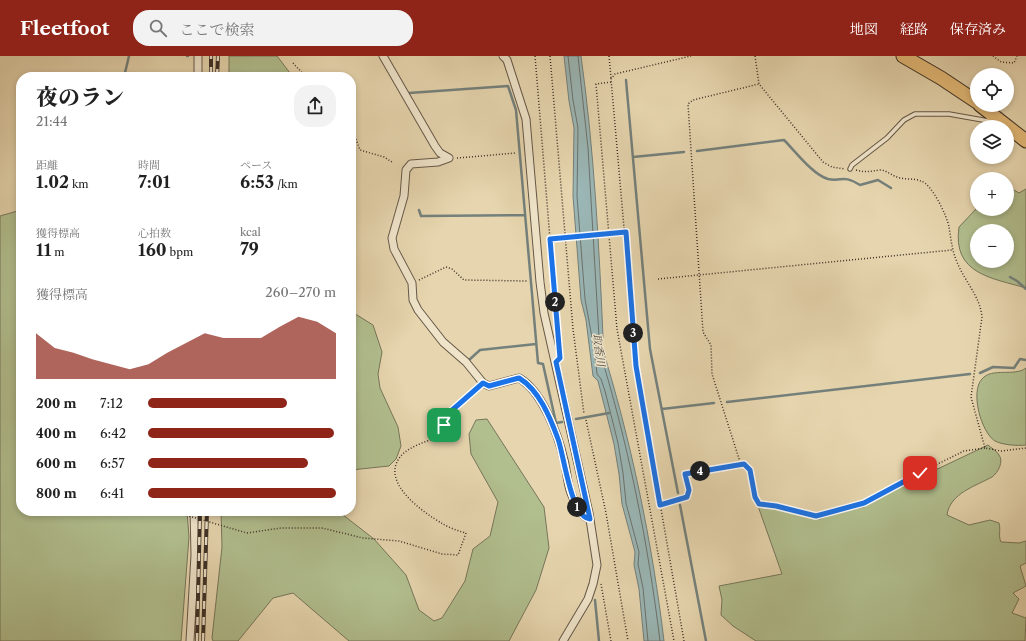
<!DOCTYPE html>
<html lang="ja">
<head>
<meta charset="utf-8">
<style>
	:root { --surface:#fff; --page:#f2f2f2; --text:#222; --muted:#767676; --accent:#8f2418 }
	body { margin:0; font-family:"Libre Caslon Text","Noto Serif JP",serif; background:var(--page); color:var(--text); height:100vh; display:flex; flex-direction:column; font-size:15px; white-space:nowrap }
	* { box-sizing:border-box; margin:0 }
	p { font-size:13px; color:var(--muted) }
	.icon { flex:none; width:22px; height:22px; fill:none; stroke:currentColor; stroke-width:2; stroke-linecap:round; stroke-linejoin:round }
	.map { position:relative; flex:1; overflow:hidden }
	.side { position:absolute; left:16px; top:16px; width:340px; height:444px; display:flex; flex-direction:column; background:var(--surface); border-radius:16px; box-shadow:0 2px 6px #0003 }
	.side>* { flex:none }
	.controls { position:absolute; left:970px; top:12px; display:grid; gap:8px }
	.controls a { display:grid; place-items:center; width:44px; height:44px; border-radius:50%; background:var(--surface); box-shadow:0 2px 6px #0003; font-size:20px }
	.pin { position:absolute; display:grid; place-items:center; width:34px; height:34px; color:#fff; margin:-17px; border-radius:8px; box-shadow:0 2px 6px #0006 }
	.km { position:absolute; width:20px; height:20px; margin:-10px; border-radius:50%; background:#222; color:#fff; font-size:11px; line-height:20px; text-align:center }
	.round { display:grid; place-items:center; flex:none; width:42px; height:42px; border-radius:16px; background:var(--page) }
	.headline { display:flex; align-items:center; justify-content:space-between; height:68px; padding:0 20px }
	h1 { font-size:22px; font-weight:800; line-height:30px }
	.metrics { display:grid; grid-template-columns:repeat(3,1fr); gap:6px; height:68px; padding:4px 20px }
	.metrics div { display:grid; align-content:center }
	.metrics b { font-size:17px; font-weight:800 }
	.metrics small { font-size:11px; font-weight:400 }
	.metrics p { font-size:11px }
	.chart { height:112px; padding:8px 20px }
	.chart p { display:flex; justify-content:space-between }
	.chart svg { width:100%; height:72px; margin-top:4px; fill:var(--accent); opacity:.7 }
	ul { padding:0 20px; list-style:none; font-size:13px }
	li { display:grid; grid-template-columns:64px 48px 1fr; align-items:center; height:30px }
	li i { height:10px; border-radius:5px; background:var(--accent) }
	header { display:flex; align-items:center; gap:24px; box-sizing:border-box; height:56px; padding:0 20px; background:var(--accent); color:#fff }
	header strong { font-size:19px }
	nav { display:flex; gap:22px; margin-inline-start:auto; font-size:14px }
	.search { width:280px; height:36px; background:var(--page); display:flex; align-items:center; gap:10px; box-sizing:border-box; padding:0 14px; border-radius:16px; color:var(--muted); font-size:15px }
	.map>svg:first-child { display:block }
</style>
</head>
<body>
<header>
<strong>Fleetfoot</strong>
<div class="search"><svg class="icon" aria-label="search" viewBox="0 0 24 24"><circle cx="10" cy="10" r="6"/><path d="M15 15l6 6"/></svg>ここで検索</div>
<nav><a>地図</a><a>経路</a><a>保存済み</a></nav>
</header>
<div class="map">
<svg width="1026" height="585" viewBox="0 0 1026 585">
	<rect width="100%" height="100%" fill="#e6d5ae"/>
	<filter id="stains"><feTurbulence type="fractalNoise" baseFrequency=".005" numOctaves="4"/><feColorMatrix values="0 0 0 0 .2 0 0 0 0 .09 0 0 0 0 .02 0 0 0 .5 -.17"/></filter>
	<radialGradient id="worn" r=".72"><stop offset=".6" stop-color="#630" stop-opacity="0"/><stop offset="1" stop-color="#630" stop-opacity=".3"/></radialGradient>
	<path fill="#b1be8e" stroke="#76765a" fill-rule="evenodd" d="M229,0h48l16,21h-64z
		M1007,130l12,7 7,-4v99c-34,-10 -74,-14 -67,-61l18,-19v1h30zM977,175h30v30h-30z
		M21,154v301h166l2,26 -8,104h-181v-425z
		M351,258l6,1 16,10 9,27 -4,22 2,14 18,39 3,19 -5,13 -7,7 -38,4z
		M1026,312v77c-9,1 -23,0 -31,-4 -14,-9 -25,-49 -13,-62 10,-12 33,-2 44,-11z
		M487,363l57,88 5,41 -13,42 -27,51h-160l-56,-48 -20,5 -35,43h-25l-1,-3 10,-91 -1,-36h117l36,28 32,36 13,35 15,11 8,-3 23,-37 8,-32 17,-13 8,-34 -27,-48 -2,-20 7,-14z
		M988,389c3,3 9,6 11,10 5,6 -1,18 -7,22 -16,9 -42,16 -45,38l22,10 21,-5 9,3c2,7 -1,13 2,19l18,1 7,-2v22l-6,3 6,20 -13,7 6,6 -7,14 14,5 -1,23h-269l-23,-15 -12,-11 1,-15 -3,-14 63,-12 -24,-68 23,3 25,8 14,2 15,-6 29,-6 25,-15z"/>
	<path fill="#9ab6b5" stroke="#74807c" d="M564,0h17c13,93 18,188 22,281l-2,7c30,96 51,197 63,297h-20l-5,-52 -5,-24 1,-13 -13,-48 -3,-30 -5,-30 -16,-63 -5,-5 -7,-56 -5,-20 -8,-104 1,-68 -5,-27z"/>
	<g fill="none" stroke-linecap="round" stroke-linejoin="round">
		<path stroke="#6b726e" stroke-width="1" d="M568,0l5,44 5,28 -1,68 8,103 8,44 2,1 4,-7 -11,-189 -10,-92
			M648,585l-5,-53 -5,-24 1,-12 -13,-49 -3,-30 -5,-30 -13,-52 -4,-12 -4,-5 -3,-27 1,-2 3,1c30,96 50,196 62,295"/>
		<path stroke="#74807c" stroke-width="2.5" d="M187,0h1
			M124,21l5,-21
			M626,24l24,269 28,144
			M409,37l99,-7 8,24 22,253 5,1 13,59 6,-1
			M697,95l87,-11c11,11 29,35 44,39 15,3 14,-5 32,6l18,-5 13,8
			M633,101l51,-5
			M419,154l2,6 103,-1
			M1010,221l7,4 9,8
			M469,304l11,-10 56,-6
			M980,317l13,-6 21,1 6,-9 6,1
			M727,346l243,-28
			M662,353l52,-6
			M576,363l33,-6
			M680,449l26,136
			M595,544l4,41"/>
		<g stroke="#665848" stroke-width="5.5">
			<path id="lane" d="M850,113l2,-4 35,-27 17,-18 11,-6h34l45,8"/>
		</g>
		<g stroke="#665848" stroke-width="9">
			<path id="street" d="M383,0l52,90 5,7 9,5 -11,4 -27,2 -5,6 -2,26 -12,42 2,11 18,34 1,17 5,10 25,32 23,20 17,21 6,3 30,-8c23,13 39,56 45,82 3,11 3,23 7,33 3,8 10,25 19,26
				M503,0l4,4 19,59 14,163 4,31 45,200 8,52 -4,19 -5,15 -25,42
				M198,21v-21
				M190,585l5,-86 -1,-44"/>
		</g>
		<g stroke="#3c2f26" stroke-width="15">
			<path id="highway" d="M903,0l38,22 36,24
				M980,49l46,36"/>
		</g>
		<path stroke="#3c2f26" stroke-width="1.5" stroke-dasharray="1 2" stroke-linecap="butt" d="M535,0l23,281
			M550,0l23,273 11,85
			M609,0l2,22
			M755,0l4,28 64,78 9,5 13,2
			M993,0l8,6 13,1 3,-7
			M293,7l13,14
			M611,26l-15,2 21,245 57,312
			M351,76l3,2 6,16 24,7 8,5
			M457,102l59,-5
			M856,114c10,3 15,1 24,0 6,0 11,5 17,7 8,3 17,1 24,4 11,3 26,35 28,46 2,12 3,24 8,35 8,20 23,34 25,55l-11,80 14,51 16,3 25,-3
			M550,183l76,-7
			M658,223l294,-29
			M419,224l27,-13 6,2 12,11 63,1
			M586,364l20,93 22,128
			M741,409l-29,-91 -1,-29 -8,-13 -15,-228 5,-4 66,-16
			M681,419l63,-10 6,4 5,28 4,6 17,3 32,10 12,-1 44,-12 21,-13 79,-39 21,-3
			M660,449l27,-8 2,-7 -4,-16
			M247,477l34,-5h41l41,10 36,3 43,13 16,1 8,-22c-8,-2 -16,-5 -23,-9 -19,-11 -63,-41 -43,-67 9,-11 28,-16 41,-21 4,-5 2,-12 5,-18 6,-12 22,-21 31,-30
			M601,528l10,57
			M684,585l-48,-276 -25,-286 4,-5 76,-18"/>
		<use href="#lane" stroke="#efe4ca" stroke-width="3.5"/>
		<use href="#street" stroke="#efe4ca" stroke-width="7"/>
		<use href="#highway" stroke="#e3ba77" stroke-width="13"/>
		<g stroke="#3c2f26" stroke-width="4">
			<path id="rail" d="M211,19v-19
				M217,21l1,-21
				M197,585l3,-130
				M203,585l4,-130"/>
		</g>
		<use href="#rail" stroke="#efe4ca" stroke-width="2.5" stroke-dasharray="8" stroke-linecap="butt"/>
		<path stroke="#3c2f26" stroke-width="1.5" stroke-dasharray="1 2" stroke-linecap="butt" d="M172,455l75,22"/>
	</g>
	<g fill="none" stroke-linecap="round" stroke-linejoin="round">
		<g stroke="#fff" stroke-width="8">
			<path id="route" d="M444,369l6,-13 33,-29 6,3 30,-8c20,12 31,39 39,61 6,16 13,79 32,80l-34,-157 4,-4 -10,-119 76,-7 10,134 24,139 27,-8 2,-7 -4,-16 59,-10 6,6 5,27 4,7 17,2 40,10 48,-13 56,-30"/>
		</g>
		<use href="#route" stroke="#1a73e8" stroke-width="5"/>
	</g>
	<g text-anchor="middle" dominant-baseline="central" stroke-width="3" stroke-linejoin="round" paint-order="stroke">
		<g font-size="11" font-style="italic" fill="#4f4a43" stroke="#efe4ca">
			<text transform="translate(599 294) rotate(82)">取香川</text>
		</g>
	</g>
	<rect width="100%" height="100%" filter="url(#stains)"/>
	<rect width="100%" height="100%" fill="url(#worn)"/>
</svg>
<div class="controls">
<a><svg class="icon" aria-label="locate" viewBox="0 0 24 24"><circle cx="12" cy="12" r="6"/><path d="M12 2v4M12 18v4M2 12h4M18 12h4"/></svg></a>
<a><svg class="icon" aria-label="layers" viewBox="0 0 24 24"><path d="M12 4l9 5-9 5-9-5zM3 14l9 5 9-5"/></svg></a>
<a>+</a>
<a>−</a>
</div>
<div class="pin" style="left:444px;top:369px;background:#1e9e55"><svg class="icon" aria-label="arrive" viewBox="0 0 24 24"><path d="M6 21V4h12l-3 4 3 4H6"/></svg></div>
<div class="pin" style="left:920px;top:417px;background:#d93025"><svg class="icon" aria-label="check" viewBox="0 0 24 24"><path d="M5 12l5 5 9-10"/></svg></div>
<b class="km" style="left:577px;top:451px">1</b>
<b class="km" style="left:555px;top:246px">2</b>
<b class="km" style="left:633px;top:277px">3</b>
<b class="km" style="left:700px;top:415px">4</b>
<section class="side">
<div class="headline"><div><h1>夜のラン</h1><p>21:44</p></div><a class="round"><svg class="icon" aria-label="share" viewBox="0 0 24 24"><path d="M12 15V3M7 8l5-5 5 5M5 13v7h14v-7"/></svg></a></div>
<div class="metrics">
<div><p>距離</p><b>1.02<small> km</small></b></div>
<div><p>時間</p><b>7:01</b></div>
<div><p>ペース</p><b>6:53<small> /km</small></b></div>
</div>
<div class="metrics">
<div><p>獲得標高</p><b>11<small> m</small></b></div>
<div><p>心拍数</p><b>160<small> bpm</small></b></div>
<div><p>kcal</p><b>79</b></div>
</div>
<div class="chart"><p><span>獲得標高</span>260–270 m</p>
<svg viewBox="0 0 160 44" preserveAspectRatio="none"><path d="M0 44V16L10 25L20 28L30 32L40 35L50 38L60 35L70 28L80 22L90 16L100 19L110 19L120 19L130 12L140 6L150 9L160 16V44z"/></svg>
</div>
<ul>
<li><b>200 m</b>7:12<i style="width:74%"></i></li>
<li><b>400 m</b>6:42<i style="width:99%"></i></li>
<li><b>600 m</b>6:57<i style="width:85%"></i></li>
<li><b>800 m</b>6:41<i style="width:100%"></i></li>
</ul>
</section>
</div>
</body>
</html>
